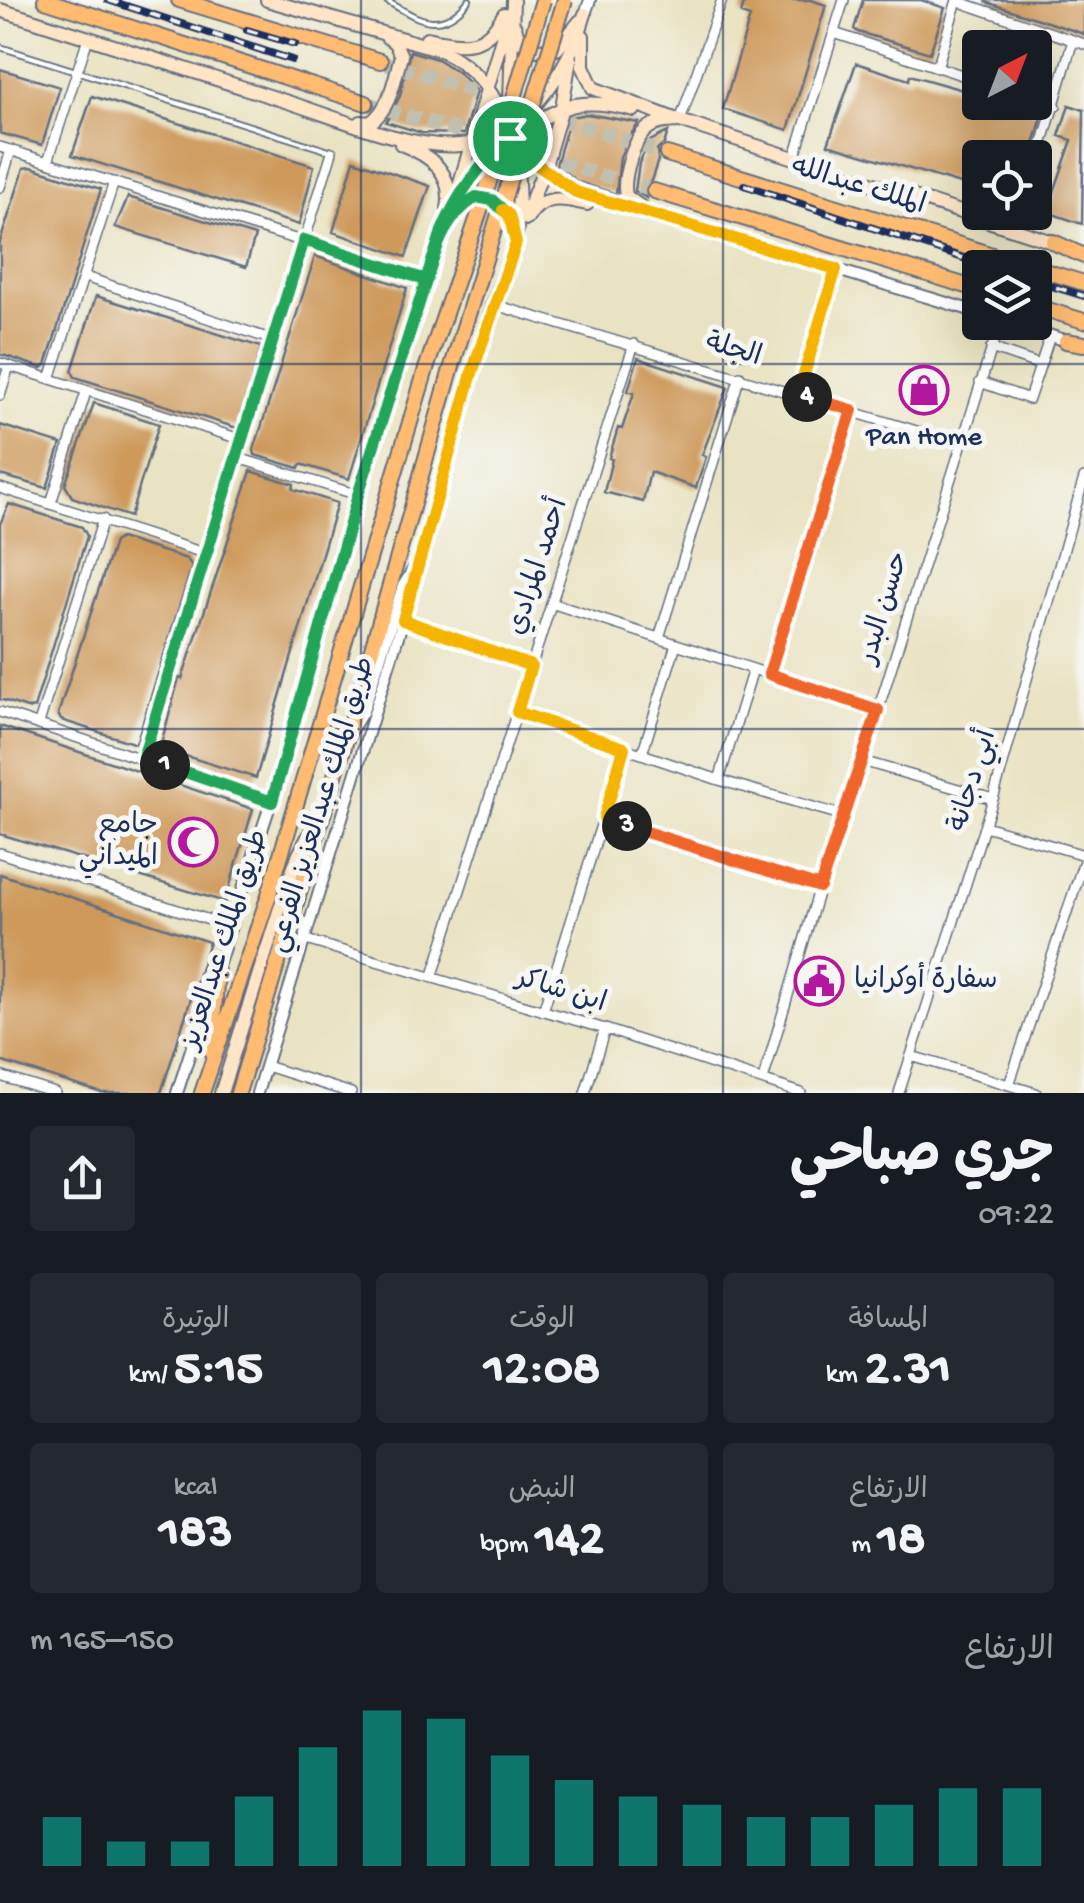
<!DOCTYPE html>
<html lang="ar">
<head>
<meta charset="utf-8">
<style>
	:root { --surface:#171b24; --page:#242831; --text:#f1f3f6; --muted:#9ea1a6; --accent:#0f766e }
	body { margin:0; font-family:"Gochi Hand","Playpen Sans Arabic",sans-serif; background:var(--page); color:var(--text); direction:rtl; height:100vh; display:flex; flex-direction:column; font-size:38px; white-space:nowrap }
	* { box-sizing:border-box; margin:0 }
	p { font-size:32px; color:var(--muted) }
	.icon { flex:none; width:55px; height:55px; fill:none; stroke:currentColor; stroke-width:2; stroke-linecap:round; stroke-linejoin:round }
	.map { position:relative; height:1093px; overflow:hidden; direction:ltr }
	.side { display:flex; flex-direction:column; background:var(--surface); flex:1 }
	.side>* { flex:none }
	.needle { width:65px; rotate:42deg }
	.tools { position:absolute; left:962px; top:30px; display:grid; gap:20px }
	.tools a { display:grid; place-items:center; width:90px; height:90px; border-radius:10px; background:var(--surface); box-shadow:0 10px 40px #0002; font-size:50px }
	.pin { position:absolute; display:grid; place-items:center; width:85px; height:85px; color:#fff; margin:-42px; border:5px solid #fff; border-radius:50%; box-shadow:0 2px 10px #0007 }
	.km { position:absolute; width:50px; height:50px; margin:-25px; border-radius:50%; background:#222; color:#fff; font-size:28px; line-height:50px; text-align:center }
	.round { display:grid; place-items:center; flex:none; width:105px; height:105px; border-radius:10px; background:var(--page) }
	.head { display:flex; align-items:center; justify-content:space-between; height:170px; padding:0 30px }
	h1 { font-size:55px; font-weight:700; line-height:75px }
	.stats { display:grid; grid-template-columns:repeat(3,1fr); gap:15px; height:170px; padding:10px 30px }
	.stats div { display:grid; align-content:center; border-radius:10px; background:var(--page); text-align:center }
	.stats b { font-size:50px; font-weight:700 }
	.stats small { font-size:28px; font-weight:400 }
	.stats p { font-size:28px }
	.chart { height:280px; padding:20px 30px }
	.chart p { display:flex; justify-content:space-between }
	.chart svg { width:100%; height:180px; margin-top:10px; stroke:var(--accent); stroke-width:6 }
	.map>svg:first-child { display:block }
</style>
</head>
<body>
<div class="map">
<svg width="1084" height="1093" viewBox="0 0 1084 1093">
	<rect width="100%" height="100%" fill="#f6f6f2"/>
	<filter id="ink" filterUnits="userSpaceOnUse"><feTurbulence type="fractalNoise" baseFrequency=".01" numOctaves="2"/><feDisplacementMap in="SourceGraphic" scale="20" xChannelSelector="R" yChannelSelector="G"/><feConvolveMatrix kernelMatrix="1 2 1 2 8 2 1 2 1" color-interpolation-filters="sRGB"/></filter>
	<filter id="wash" filterUnits="userSpaceOnUse"><feTurbulence type="fractalNoise" baseFrequency=".0048" numOctaves="4" result="noise"/><feDisplacementMap in="SourceGraphic" scale="40" xChannelSelector="R" yChannelSelector="G"/><feGaussianBlur stdDeviation="2.25" result="paint"/><feColorMatrix in="noise" values="0 0 0 0 0 0 0 0 0 0 0 0 0 0 0 0 0 1.4 0 .05"/><feComposite in="paint" operator="in"/></filter>
	<g filter="url(#wash)">
		<rect width="100%" height="100%" fill="#eae3c3"/>
		<g id="blocks">
			<path fill="#ce995a" d="M745,0h66l15,5 -38,125 -65,-21 27,-92 -9,-3z
				M863,0h58l24,8 -15,45 -72,-21 -4,-3z
				M986,0h98v34l-98,-32z
				M410,51l27,8 22,14 17,18 -12,43 -42,-1 -36,-11 14,-26z
				M856,63l53,17 1,-5 70,20v7h26l37,12 -13,44h-50v32l-152,-46z
				M0,69l60,18 -18,58 -42,-12z
				M92,96l222,70 -15,59 -227,-70z
				M1069,105l15,5 -2,114 -35,-12 25,-72 -13,-4z
				M587,114l52,9 -10,14 -9,20 -4,37 -38,-12 -22,-17 14,-48z
				M668,132l-4,12 -7,6 1,10 -7,21 -7,6 2,11 -11,-7 4,-28 11,-22z
				M354,160l76,26 -24,71 -73,-25z
				M31,167l70,22 -55,176 -4,3 -42,-14v-112l24,-74z
				M128,197l127,39 -9,31 -131,-40z
				M315,256l92,32 -58,191 -48,-15 -2,4 -44,-13 -1,-5z
				M96,296l165,51 -24,81 -162,-51 -3,-6z
				M638,358l90,29 -26,68 4,2 -10,31 -46,-16 -7,30 -39,-10 8,-33 -3,-1 9,-30 4,1 12,-36 -6,-2z
				M94,403l65,21 -29,93 -58,-20 -7,-12z
				M0,425l61,19 -14,44 -47,-13z
				M251,471l43,13 -1,5 44,14 -81,275 -96,-30 19,-70 3,1z
				M9,504l73,23 5,9 -53,172 -4,1 -30,-10v-175z
				M120,538l67,21 5,7 -56,178 -75,-24 -3,-6 56,-172z
				M0,726l253,83 -28,93 -225,-68z
				M0,874l209,68 -48,151h-59l-102,-32z"/>
		</g>
	</g>
	<g filter="url(#ink)">
		<use href="#blocks" fill-opacity="0" stroke="#636e81" stroke-width="2.5"/>
		<g fill="none" stroke-linecap="round" stroke-linejoin="round">
			<path stroke="#c1bfaf" stroke-width="14" stroke-dasharray="14 7" stroke-linecap="butt" d="M380,61l287,93
				M366,103l119,36
				M539,156l115,35"/>
			<g stroke="#636e81" stroke-width="8">
				<path id="service" d="M385,0c33,19 55,36 84,0
					M0,47l329,104"/>
			</g>
			<g stroke="#636e81" stroke-width="12">
				<path id="minor" d="M957,1l127,43
					M834,33l146,48
					M937,68l20,-68
					M1035,99l21,7
					M680,121l42,-121
					M0,147l426,133
					M794,159l50,-159
					M48,161l40,-123
					M1035,169l38,-129
					M0,187l11,-37
					M1015,231l6,-19
					M85,277l188,63
					M492,304l468,140
					M991,348l49,17
					M0,363l243,77
					M50,379l64,-197
					M980,382l49,17 21,-63
					M798,394l37,-125
					M0,395l9,-29
					M238,458l120,37
					M0,488l207,66
					M51,503l35,-111
					M551,603l327,107
					M403,620l128,46
					M659,638l81,-262
					M769,674l83,-263
					M0,712l271,90
					M517,712l202,68 122,35
					M39,723l64,-204
					M642,754l34,-110
					M143,757l189,-605
					M862,761l131,38
					M719,780l34,-111
					M604,818l216,69
					M985,826l99,29
					M0,853l231,74
					M306,940l299,89 196,64
					M433,975l201,-631
					M543,1011l82,-263
					M911,1056l125,37
					M266,1066l85,27
					M0,1076l55,17
					M763,1080l78,-265 21,-54 138,-439
					M1009,1085l75,-224
					M585,1093l20,-64
					M899,1093l94,-294 91,-321"/>
			</g>
			<g stroke="#636e81" stroke-width="14">
				<path id="tertiary" d="M585,14l5,-14
					M678,222l302,91
					M1009,322l61,20
					M354,726l9,-15 40,-125 10,-16
					M177,1093l94,-291 87,-307 84,-264
					M257,1093l146,-473 89,-316 23,-61"/>
			</g>
			<g stroke="#636e81" stroke-width="16">
				<path id="secondary" d="M267,0l174,50c72,36 85,119 74,193
					M0,10c97,30 194,62 291,93 46,15 122,47 169,42 64,-6 109,-75 125,-131
					M515,27l4,13 16,10 22,-1 23,-28
					M583,36v30l10,22 87,33 382,124
					M427,38c35,7 57,13 77,-24
					M510,103l3,-103
					M361,122l9,1c21,-15 24,-43 31,-67l-6,-13 -8,-6
					M522,130c47,-27 57,-33 112,-20
					M518,131l21,34 36,28 103,29
					M401,144c31,12 53,29 47,65
					M458,190l50,-173
					M641,207l-15,-11c-4,-17 7,-56 21,-67 8,-7 20,-7 31,-8
					M453,216l23,-19c24,5 33,15 38,39
					M525,217l19,-48 18,-62 8,-48
					M527,219c14,-25 35,-21 60,-15
					M442,231l11,-26 48,-60
					M221,1093l66,-207 11,-30 20,-38"/>
			</g>
			<g stroke="#636e81" stroke-width="18">
				<path id="primary" d="M211,1050l6,-79
					M202,1093l66,-195 158,-529
					M238,1093l111,-363 101,-357"/>
			</g>
			<g stroke="#636e81" stroke-width="18">
				<path id="trunk" d="M45,0l321,103
					M179,0l201,61
					M667,154l367,114
					M654,191l326,99
					M1053,242l31,14
					M1035,268l49,15
					M1035,306l49,15
					M1066,341l18,3"/>
			</g>
			<use href="#service" stroke="#fff" stroke-width="4"/>
			<use href="#minor" stroke="#fff" stroke-width="9"/>
			<use href="#tertiary" stroke="#fff" stroke-width="10"/>
			<use href="#secondary" stroke="#ffe4c6" stroke-width="12"/>
			<use href="#primary" stroke="#febb71" stroke-width="14"/>
			<use href="#trunk" stroke="#febb71" stroke-width="14"/>
			<g stroke="#1b2f5e" stroke-width="8">
				<path id="rail" d="M108,0l184,60
					M247,30l48,14
					M744,185l249,83
					M1035,281l49,15"/>
			</g>
			<use href="#rail" stroke="#f6f6f2" stroke-width="4" stroke-dasharray="11" stroke-linecap="butt"/>
			<g stroke="#636e81" stroke-width="18" stroke-linecap="butt">
				<path id="primary-bridge" d="M426,369l57,-167 60,-202
					M450,373l115,-373"/>
			</g>
			<use href="#primary-bridge" stroke="#febb71" stroke-width="14"/>
		</g>
	</g>
	<g fill="none" stroke-linecap="round" stroke-linejoin="round" filter="url(#ink)">
		<g stroke="#fff" stroke-width="20">
			<path id="split-1" d="M165,765l107,37 86,-307 84,-264c15,-36 38,-68 68,-93"/>
		</g>
		<g stroke="#fff" stroke-width="20">
			<path id="split-2" d="M165,765l-22,-8 161,-517 122,40c11,-34 18,-62 50,-83l16,3 11,10"/>
		</g>
		<g stroke="#fff" stroke-width="20">
			<path id="split-3" d="M503,210l6,5 7,28 -44,130 -69,247 128,46 -14,46 107,36 -20,70 23,8"/>
		</g>
		<g stroke="#fff" stroke-width="20">
			<path id="split-4" d="M627,826l193,61 58,-177 -109,-36 83,-264 -45,-13"/>
		</g>
		<g stroke="#fff" stroke-width="20">
			<path id="split-5" d="M510,138l8,-6 21,34 37,26 260,77 -38,125 9,3"/>
		</g>
		<use href="#split-1" stroke="#22a559" stroke-width="12"/>
		<use href="#split-2" stroke="#22a559" stroke-width="12"/>
		<use href="#split-3" stroke="#f5b400" stroke-width="12"/>
		<use href="#split-4" stroke="#f0652b" stroke-width="12"/>
		<use href="#split-5" stroke="#f5b400" stroke-width="12"/>
	</g>
	<path fill="none" stroke="#1b2f5e" stroke-width="2.5" stroke-opacity="0.55" d="M361,0v1093M723,0v1093M0,364h1084M0,729h1084"/>
	<defs>
		<g id="shop-ring" transform="scale(2.5)"><circle r="9.5" fill="#f6f6f2" stroke="#b5179e" stroke-width="1.5"/><path d="M-5-2.5h2.3a2.7 3.5 0 0 1 5.4 0H5L5.5 6h-11ZM-1.5-2.5h3a1.5 2.3 0 0 0-3 0Z" fill="#b5179e"/></g>
		<g id="mosque-ring" transform="scale(2.5)"><circle r="9.5" fill="#f6f6f2" stroke="#b5179e" stroke-width="1.5"/><path d="M3.5-4.9A6 6 0 1 0 3.5 4.9A5 5 0 1 1 3.5-4.9Z" fill="#b5179e"/></g>
		<g id="civic-ring" transform="scale(2.5)"><circle r="9.5" fill="#f6f6f2" stroke="#b5179e" stroke-width="1.5"/><path d="M-.6-6.5H3V-4.5H.6V-3L4-1V1h2V6H-6V1h2V-1L-.6-3ZM-1.2 2.5V6h2.4V2.5Z" fill="#b5179e"/></g>
	</defs>
	<g fill-rule="evenodd">
		<use href="#shop-ring" x="924" y="390"/>
		<use href="#mosque-ring" x="193" y="842"/>
		<use href="#civic-ring" x="819" y="981"/>
	</g>
	<g text-anchor="middle" dominant-baseline="central" stroke-width="10" stroke-linejoin="round" paint-order="stroke">
		<g font-size="28" fill="#1b2f5e" stroke="#f6f6f2">
			<text transform="translate(858 187) rotate(17)">الملك عبدالله</text>
			<text transform="translate(733 351) rotate(17)">الجلة</text>
			<text transform="translate(539 567) rotate(-72)">أحمد المرادي</text>
			<text transform="translate(885 608) rotate(-73)">حسن البدر</text>
			<text transform="translate(974 781) rotate(-73)">أبي دجانة</text>
			<text transform="translate(323 805) rotate(-73)">طريق الملك عبدالعزيز الفرعي</text>
			<text transform="translate(226 940) rotate(-72)">طريق الملك عبدالعزيز</text>
			<text transform="translate(561 992) rotate(17)">ابن شاكر</text>
		</g>
		<g font-size="28" fill="#1b2f5e" stroke="#f6f6f2">
			<text x="924" y="438">Pan Home</text>
			<text x="158" y="826" text-anchor="end">جامع<tspan x="158" dy="32">الميداني</tspan></text>
			<text x="854" y="981" text-anchor="start">سفارة أوكرانيا</text>
		</g>
	</g>
</svg>
<div class="tools">
<a><svg class="needle" viewBox="-14 -14 28 28"><path d="M0-13l5 13h-10z" fill="#e53935"/><path d="M0 13l5-13h-10z" fill="#9ea1a6"/></svg></a>
<a><svg class="icon" aria-label="locate" viewBox="0 0 24 24"><circle cx="12" cy="12" r="6"/><path d="M12 2v4M12 18v4M2 12h4M18 12h4"/></svg></a>
<a><svg class="icon" aria-label="layers" viewBox="0 0 24 24"><path d="M12 4l9 5-9 5-9-5zM3 14l9 5 9-5"/></svg></a>
</div>
<div class="pin" style="left:510px;top:138px;background:#1e9e55"><svg class="icon" aria-label="arrive" viewBox="0 0 24 24"><path d="M6 21V4h12l-3 4 3 4H6"/></svg></div>
<b class="km" style="left:165px;top:765px">1</b>
<b class="km" style="left:627px;top:826px">3</b>
<b class="km" style="left:807px;top:397px">4</b>
</div>
<section class="side">
<div class="head"><div><h1>جري صباحي</h1><p>09:22</p></div><a class="round"><svg class="icon" aria-label="share" viewBox="0 0 24 24"><path d="M12 15V3M7 8l5-5 5 5M5 13v7h14v-7"/></svg></a></div>
<div class="stats">
<div><p>المسافة</p><b>2.31<small> km</small></b></div>
<div><p>الوقت</p><b>12:08</b></div>
<div><p>الوتيرة</p><b>5:15<small> /km</small></b></div>
</div>
<div class="stats">
<div><p>الارتفاع</p><b>18<small> m</small></b></div>
<div><p>النبض</p><b>142<small> bpm</small></b></div>
<div><p>kcal</p><b>183</b></div>
</div>
<div class="chart"><p><span>الارتفاع</span>150–165 m</p>
<svg viewBox="0 0 160 44" preserveAspectRatio="none"><path d="M5 44V32M15 44V38M25 44V38M35 44V27M45 44V15M55 44V6M65 44V8M75 44V17M85 44V23M95 44V27M105 44V29M115 44V32M125 44V32M135 44V29M145 44V25M155 44V25"/></svg>
</div>
</section>
</body>
</html>
